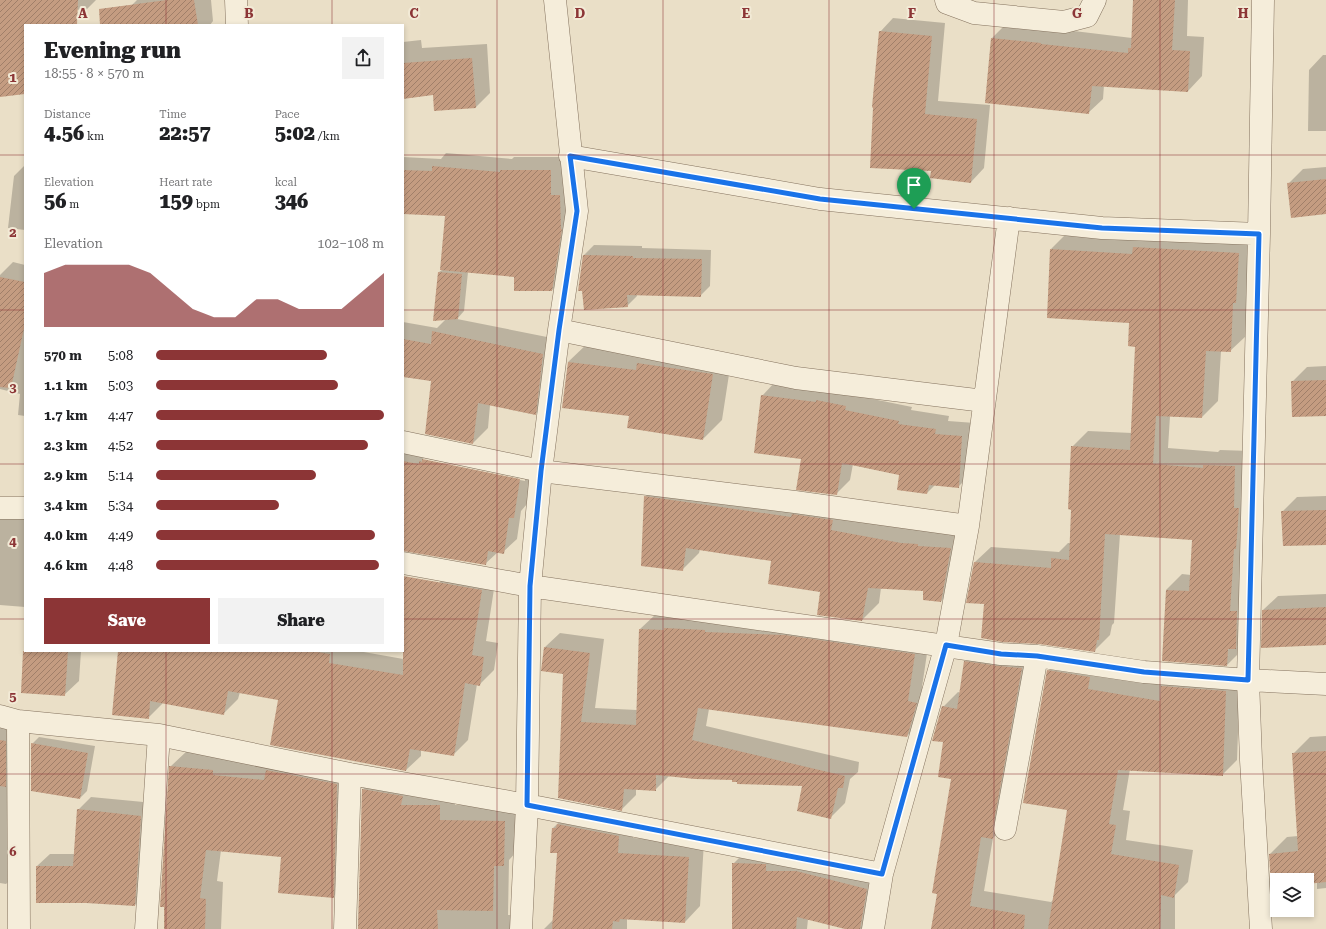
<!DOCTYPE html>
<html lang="en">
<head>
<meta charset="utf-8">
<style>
	:root { --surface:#fff; --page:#f2f2f2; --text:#202124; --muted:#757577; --accent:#8c3536 }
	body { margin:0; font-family:"Roboto Serif",serif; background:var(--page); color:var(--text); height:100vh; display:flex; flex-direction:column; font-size:15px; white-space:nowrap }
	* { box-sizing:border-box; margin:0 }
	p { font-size:13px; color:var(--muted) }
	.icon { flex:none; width:22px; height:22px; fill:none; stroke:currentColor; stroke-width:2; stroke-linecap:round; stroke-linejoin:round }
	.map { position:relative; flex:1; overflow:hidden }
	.sheet { position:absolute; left:24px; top:24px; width:380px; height:628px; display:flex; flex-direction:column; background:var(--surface); border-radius:0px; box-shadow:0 2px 6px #0003 }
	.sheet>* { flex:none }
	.tools { position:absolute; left:1270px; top:873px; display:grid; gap:8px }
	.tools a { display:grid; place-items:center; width:44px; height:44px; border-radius:0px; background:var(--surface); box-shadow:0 2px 6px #0003; font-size:20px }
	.pin { position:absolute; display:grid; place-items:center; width:34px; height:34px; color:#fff; margin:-41px -17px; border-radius:50% 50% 50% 0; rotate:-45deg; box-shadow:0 0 4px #0007 }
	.pin .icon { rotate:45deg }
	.round { display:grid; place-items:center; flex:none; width:42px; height:42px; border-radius:0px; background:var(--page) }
	.head { display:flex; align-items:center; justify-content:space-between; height:68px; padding:0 20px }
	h1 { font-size:22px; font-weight:800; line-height:30px }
	.metrics { display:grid; grid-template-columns:repeat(3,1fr); gap:6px; height:68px; padding:4px 20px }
	.metrics div { display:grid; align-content:center }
	.metrics b { font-size:20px; font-weight:800 }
	.metrics small { font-size:11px; font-weight:400 }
	.metrics p { font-size:11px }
	.chart { height:112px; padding:8px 20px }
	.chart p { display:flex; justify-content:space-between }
	.chart svg { width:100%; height:72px; margin-top:4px; fill:var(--accent); opacity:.7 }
	.button { display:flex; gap:8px; margin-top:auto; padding:8px 20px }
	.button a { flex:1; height:46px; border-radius:0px; background:var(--accent); color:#fff; font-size:16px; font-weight:800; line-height:46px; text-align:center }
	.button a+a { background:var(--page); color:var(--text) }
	ul { padding:0 20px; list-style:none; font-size:13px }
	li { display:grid; grid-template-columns:64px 48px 1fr; align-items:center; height:30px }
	li i { height:10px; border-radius:5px; background:var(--accent) }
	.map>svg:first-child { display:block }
</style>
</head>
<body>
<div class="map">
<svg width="1326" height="929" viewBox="0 0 1326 929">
	<defs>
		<pattern id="building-hatch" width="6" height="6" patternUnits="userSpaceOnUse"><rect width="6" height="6" fill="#c49c81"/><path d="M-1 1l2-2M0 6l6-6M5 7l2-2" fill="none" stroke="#a07f69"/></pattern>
	</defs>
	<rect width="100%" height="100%" fill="#eadfc7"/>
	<path fill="#0003" fill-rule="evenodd" d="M0,0h96l-10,10 -86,-4z
		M137,0h74l2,21 -3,4h-75l-3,-20z
		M1134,0h54l-1,36 17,1 -2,39 -14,15 -84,-6 -1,14 -15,14 -102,-11 6,-64 15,-15 125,15z
		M893,18l52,5 -7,78 52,4 -6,63 -13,14 -39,-12 -52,-138z
		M421,40l1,8 65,-4 3,49 -14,14 -42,-13 -31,4v-56z
		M1323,55h3v76h-18l1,-61z
		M446,153l66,6 2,-2h49l10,26 -8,94 -13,13 -37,-14 -47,-4 -4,39 -7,8 100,20 -7,61 -15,14 -45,-9 -2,23 -15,15 -47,-10 6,-52 -29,-5v-54l34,6 9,-9 -7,-47 3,-2 4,-55 -43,-2v-56l38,2z
		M25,165v65l-17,-2 6,-52z
		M1326,167v46l-38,-29 15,-15z
		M1067,233l188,4 -9,99 -16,15h-9l-3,50 -16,16 -32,-1 -2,32 50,4 2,-2 31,1 -8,198 -16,16 -61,-75 16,-16 9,1 2,-36 -73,-5 -6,89 -2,2 -2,10 -16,16 -109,-48 -10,-41 16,-15 68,5 9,-9h2l2,-34v-62l16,-16 44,2 4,-87 -6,-24 -79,-73z
		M594,245l48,1v2l69,2 -1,36 -10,10 -63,-2v2l-10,10 -43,-51z
		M13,262l12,3v151l-7,-1 2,-21 -20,-5v-114z
		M588,343l144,12 -10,65 -19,19 -73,-24 -62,-53z
		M1326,366v49l-34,-33 15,-15z
		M775,382l83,14 54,11 -1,3 38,6 -1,5 27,2 -3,50 -14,14 -23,-2 -8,8 -27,-19 -47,-10 -3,16 -14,14 -34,-36 -40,-62z
		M403,446l130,20 -6,38 -6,7 -4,28 -14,13h-5l-13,12 -82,-30zM424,458l101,21v2l-103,-21z
		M662,480l305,52 -9,52 -17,17 -17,-11 -43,-2 -2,15 -17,17 -40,-29 -50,-31 -72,-11 -1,4 -17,17 -37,-73z
		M1326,496v48l-44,-32 15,-15z
		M0,500l25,6v101l-25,-2z
		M453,568l43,8 -10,65 12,2 -4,27 -14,14h-3l-9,56 -15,15 -32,-5v6l-15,14 -127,-71 -39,-7 -2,7 -14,14 -61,-10 -15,15 -29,-67h239l68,12 13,-80z
		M1326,594v50l-63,-34 15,-14z
		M655,615l274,25 -7,47 9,1 -10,34 -14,14 -198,-27 -3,17 153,36 -1,10 -8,7 -5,24 -14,14 -28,-32 -70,-6 -63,-4 -15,15 -19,-1v6l-15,15 -62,-13 5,-124 -22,-3 3,-23 15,-14 44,6 -9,69 42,2 3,-81z
		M25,642v9h56l-2,30 -15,14 -42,-3z
		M980,647l56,6 -28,170 -15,15 -9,53 67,11 3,-3 14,-90 -20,-138 15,-15 39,19 61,10 13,-14 64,5 -3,84 -15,15 -92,-6 -7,41 7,1 -4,29 67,10 -5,32 -13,13v34h-243l6,-36 14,-115 -8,-37 -1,-34 15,-15 3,1 4,-31z
		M0,726l19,1 1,143 -14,14 -6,-1z
		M1326,736v152l-9,1v-7l-10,1v-3h-30v5l-7,-31 17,-17 11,-1 -5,-82 17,-17z
		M39,737l56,9 -8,45 -7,7 -48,-54z
		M188,750l166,17 -4,112 -17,18 -51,-41 -61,-6 -4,31 6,1 -2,47h-56l5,-162z
		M378,774l77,16v15l65,1 -1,43 -10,11 -1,55h10v14h-160l5,-140z
		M91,797l63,6 -6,89 -13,13 -49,-3 -49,-36 13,-12h25l3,-44z
		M573,809l61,11 -1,18 71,4 -4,64 -15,16 -58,-3v10h-83l9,-9 5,-68 -5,-24z
		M746,851l133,25 -8,42 -10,11h-12l-41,-10 -1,10h-74v-65z"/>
	<path fill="url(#building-hatch)" d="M0,0h78l-1,25h-52v69l-25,3z
		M167,0h27l4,25h-98l-1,-16z
		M1133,0h42l-3,50 18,1 -2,41 -96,-6 -3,28 -104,-11 6,-65 50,5v1l87,9v-5h3z
		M879,31l53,5 -7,78 52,5 -6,64 -41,-5 1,-7 -61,-3 3,-60 -1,-1z
		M472,58l4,50 -42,3 -1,-16 -30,4v-36z
		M432,166l68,6v-2h51v25h9l1,34h1l-10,62h-38v-14l-74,-7 5,-54 -42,-2v-44l29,1z
		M1326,179v35l-35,4 -4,-35z
		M1133,247l106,6 -3,50h-3l-2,49 -25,-1 -4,67 -46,-2 -3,48 50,4v-3l32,1 -1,42h5l-3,41h-2l-4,62h7l-1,38h-8l-1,17 -65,-5 4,-71 23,1 3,-51 -87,-6 -6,106h-2l-2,12 -56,-8 -37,-2 -21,-4 3,-34 -18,-1 8,-41 77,6v-10l18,2 2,-50 -3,-1 3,-63 59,4 5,-103 -7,-1 1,-23 -82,-5 3,-69 82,5z
		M583,255l50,1v2l69,1 -1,38 -74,-2 1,12 -44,3 -2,-19h-4z
		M438,272l24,2 -4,45 -25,2z
		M0,277l25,5v42l-14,64 -11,-1z
		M432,331l111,23 -7,61 -58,-12 -5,41 -48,-10 6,-53 -28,-4v-38l28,5z
		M568,362l68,8 1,-7 76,11 -10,66 -76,-12 2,-12 -67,-8z
		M1326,380v36l-34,1 -1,-36z
		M761,395l55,7v-2l30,6 -1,4 54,11 -1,3 38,5 -1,5 27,2 -3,52 -30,-3 -2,9 -30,-4 2,-15 -57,-12 -5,32 -41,-5 5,-31 -47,-6z
		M422,459l98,20 -6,39h-5l-5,36 -16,-3 -2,14 -83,-14v-90l16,3v-3l3,1z
		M644,496l147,21 1,-3 41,6 -2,10 70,13 17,1v2l33,2 -10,54 -18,-2v-9l-55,-3 -6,33 -45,-6 3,-23 -52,-8 3,-23 -85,-13 -3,23 -42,-5z
		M1326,510v35l-43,1 -2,-35z
		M403,576l79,14 -10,65 12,2 -4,29 -15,-3 -11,73 -44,-7 -4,22 -136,-26 8,-45 -50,-9 -4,24 -74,-14 -1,18 -37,-4 6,-64h193l19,3 -1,9 74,12z
		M1326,607v38l-65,3 1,-38z
		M664,628l41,2v2l80,3 130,19 -7,47 9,2 -10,34 -209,-29 -6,32 153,36 -2,12h-5l-7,31 -34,-8 5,-25 -65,-2v-2h-5v-2l-37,-1 -39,-4v16l-32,-2 -2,22 -64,-13 5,-124 -22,-3 3,-24 46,6 -9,69 55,3 3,-96 25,1z
		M23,651h45l-3,45 -44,-3z
		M964,661l35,5 23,2 -29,159v12l-12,-2 -11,69 55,9 -1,14h-93l6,-35 -5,-1 19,-114 -13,-2 5,-35 -11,-1 10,-35 15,3z
		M1047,670l43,7 -2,12 72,12 1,-15 65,5 -3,85 -105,-6 -9,54 7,1 -5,29 68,11 -5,33 -13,-3 -1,34h-112l19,-119 -44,-7z
		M0,740l6,1v46l-6,-1z
		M31,743l57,10 -8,46 -49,-8z
		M1326,751v131l-19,2v-4h-30v6h-6l-2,-32 29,-3 -6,-98z
		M169,766l44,4v5l51,5 2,-10 71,14 -3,114 -56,-5 3,-36 -75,-7 -6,48 6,1 -1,30h-41v-22h-4z
		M362,789l41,7 -2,9h39v15l65,1 -1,45h-10l-1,45 -56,-1 1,19h-80z
		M77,809l64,7 -6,90 -49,-3h-50v-37h37z
		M557,824l62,12 -1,17 71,4 -4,66 -65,-4 -1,3 -6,-1 -1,8h-60l5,-76h-7l2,-25h4z
		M732,863l32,1h2v7h30l71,18 -7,40h-15l-48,-12 -1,12h-64z"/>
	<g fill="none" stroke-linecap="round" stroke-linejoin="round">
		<g stroke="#84725e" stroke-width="23">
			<path id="minor" d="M236,0l1,25
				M946,0l1,3 27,10 90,9 23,-6 8,-16
				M570,156l250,43 282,29 157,6
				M559,330l237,48 188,23
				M403,442l138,29 18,-141 18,-119 -22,-211
				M0,508h25
				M403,563l127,23 471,68 36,2 107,16 104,8 78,4
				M0,716l18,5 141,14 191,39 177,31 355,69 -9,55
				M18,721l1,208
				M1005,829l32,-173
				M882,874l64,-229 22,-119 41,-308
				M146,929l13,-194
				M345,929l5,-155
				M521,929l6,-124 3,-219 11,-115 254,31 173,24
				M1261,929l-10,-169 -3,-80 11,-446 4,-234"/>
		</g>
		<use href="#minor" stroke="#f5edda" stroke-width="22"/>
	</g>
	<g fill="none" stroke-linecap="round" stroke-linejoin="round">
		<g stroke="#fff" stroke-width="8">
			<path id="route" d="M570,156l250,43 282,29 157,6 -11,446 -104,-8 -107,-16 -36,-2 -55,-9 -64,229 -355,-69 3,-219 11,-115 18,-141 18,-119z"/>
		</g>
		<use href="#route" stroke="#1a73e8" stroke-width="5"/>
	</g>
	<path fill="none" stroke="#8c3536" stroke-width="1" stroke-opacity="0.55" d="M166,0v25M332,0v25M497,0v929M663,0v929M829,0v929M994,0v929M1160,0v929M0,155h25M403,155h923M0,310h25M403,310h923M0,464h25M403,464h923M0,619h25M403,619h923M166,651v278M332,651v278M0,774h1326"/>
	<g font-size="13" text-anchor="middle" font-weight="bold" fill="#8c3536" stroke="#f2ead6" stroke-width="4" stroke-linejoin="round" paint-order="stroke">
		<text x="83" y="18">A</text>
		<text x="249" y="18">B</text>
		<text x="414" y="18">C</text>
		<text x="580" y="18">D</text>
		<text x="746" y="18">E</text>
		<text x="912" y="18">F</text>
		<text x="1077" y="18">G</text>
		<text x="1243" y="18">H</text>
		<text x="13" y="82">1</text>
		<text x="13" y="237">2</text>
		<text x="13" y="392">3</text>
		<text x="13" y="546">4</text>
		<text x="13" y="701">5</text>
		<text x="13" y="856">6</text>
	</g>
</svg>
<div class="tools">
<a><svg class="icon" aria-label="layers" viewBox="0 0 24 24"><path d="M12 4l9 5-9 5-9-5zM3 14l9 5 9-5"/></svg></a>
</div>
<div class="pin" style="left:914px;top:209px;background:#1e9e55"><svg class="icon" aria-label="arrive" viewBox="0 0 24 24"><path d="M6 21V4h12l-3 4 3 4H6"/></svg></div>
<section class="sheet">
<div class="head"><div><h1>Evening run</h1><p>18:55 · 8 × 570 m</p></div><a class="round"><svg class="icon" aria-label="share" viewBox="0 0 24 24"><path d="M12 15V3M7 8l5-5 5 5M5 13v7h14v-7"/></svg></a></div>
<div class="metrics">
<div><p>Distance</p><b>4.56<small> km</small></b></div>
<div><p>Time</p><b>22:57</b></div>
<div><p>Pace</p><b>5:02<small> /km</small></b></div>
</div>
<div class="metrics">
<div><p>Elevation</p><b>56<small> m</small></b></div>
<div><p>Heart rate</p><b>159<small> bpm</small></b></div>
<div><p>kcal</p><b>346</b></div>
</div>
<div class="chart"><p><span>Elevation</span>102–108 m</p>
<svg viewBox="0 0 160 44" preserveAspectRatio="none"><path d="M0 44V11L10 6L20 6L30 6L40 6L50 11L60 22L70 33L80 38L90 38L100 27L110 27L120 33L130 33L140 33L150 22L160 11V44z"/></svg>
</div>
<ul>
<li><b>570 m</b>5:08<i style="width:75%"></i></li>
<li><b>1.1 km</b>5:03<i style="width:80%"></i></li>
<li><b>1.7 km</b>4:47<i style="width:100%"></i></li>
<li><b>2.3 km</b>4:52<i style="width:93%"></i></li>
<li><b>2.9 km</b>5:14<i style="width:70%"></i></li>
<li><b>3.4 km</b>5:34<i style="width:54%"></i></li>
<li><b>4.0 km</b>4:49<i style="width:96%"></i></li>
<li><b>4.6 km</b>4:48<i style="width:98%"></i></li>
</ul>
<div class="button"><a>Save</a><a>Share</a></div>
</section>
</div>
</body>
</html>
